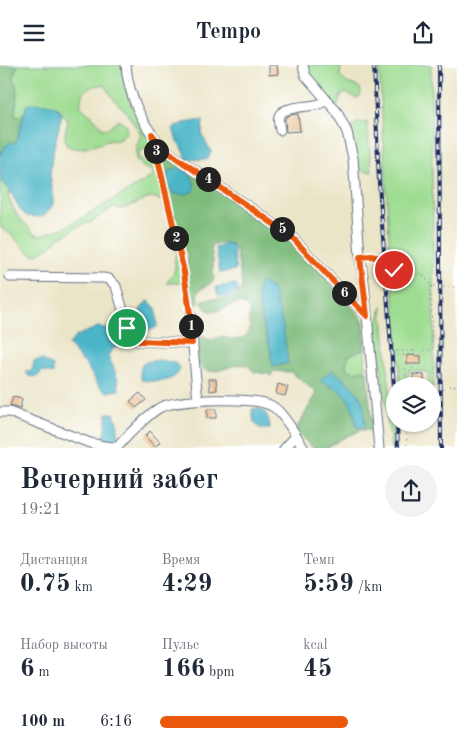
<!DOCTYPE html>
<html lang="ru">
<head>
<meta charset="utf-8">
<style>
	:root { --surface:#fff; --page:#f2f2f3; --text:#1f2937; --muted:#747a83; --accent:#ea580c }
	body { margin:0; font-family:"Old Standard TT",serif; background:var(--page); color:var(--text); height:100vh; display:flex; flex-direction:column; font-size:19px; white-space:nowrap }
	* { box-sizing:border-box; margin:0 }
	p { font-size:16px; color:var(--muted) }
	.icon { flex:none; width:28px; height:28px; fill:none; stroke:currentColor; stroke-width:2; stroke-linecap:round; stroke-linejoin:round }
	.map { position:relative; height:383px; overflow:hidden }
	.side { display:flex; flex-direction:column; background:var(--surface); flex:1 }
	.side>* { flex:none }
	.tools { position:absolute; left:386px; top:312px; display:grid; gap:10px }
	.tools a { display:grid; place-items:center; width:55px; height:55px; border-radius:50%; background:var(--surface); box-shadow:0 1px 4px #0004; font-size:25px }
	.pin { position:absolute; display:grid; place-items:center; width:42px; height:42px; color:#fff; margin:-21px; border:2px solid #fff; border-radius:50%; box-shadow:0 1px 5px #0007 }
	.km { position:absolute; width:25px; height:25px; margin:-12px; border-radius:50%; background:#222; color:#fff; font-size:14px; line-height:25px; text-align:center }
	.round { display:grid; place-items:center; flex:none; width:52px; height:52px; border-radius:26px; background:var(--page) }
	.headline { display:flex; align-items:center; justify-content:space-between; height:85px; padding:0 20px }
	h1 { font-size:28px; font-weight:700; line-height:38px }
	.metrics { display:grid; grid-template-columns:repeat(3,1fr); gap:8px; height:85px; padding:5px 20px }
	.metrics div { display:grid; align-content:center }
	.metrics b { font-size:25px; font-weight:700 }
	.metrics small { font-size:14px; font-weight:400 }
	.metrics p { font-size:14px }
	ul { padding:0 20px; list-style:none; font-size:16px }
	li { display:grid; grid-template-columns:80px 60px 1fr; align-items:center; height:38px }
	li i { height:12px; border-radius:6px; background:var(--accent) }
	header { display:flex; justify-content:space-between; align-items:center; height:65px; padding:0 20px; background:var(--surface); font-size:22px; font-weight:700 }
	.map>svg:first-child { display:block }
</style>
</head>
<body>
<header><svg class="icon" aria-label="menu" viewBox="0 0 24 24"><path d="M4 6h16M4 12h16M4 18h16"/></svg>Tempo<svg class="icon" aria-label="share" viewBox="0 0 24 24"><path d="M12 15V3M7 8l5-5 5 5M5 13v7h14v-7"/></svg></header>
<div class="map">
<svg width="457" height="384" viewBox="0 0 457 384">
	<rect width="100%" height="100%" fill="#fff"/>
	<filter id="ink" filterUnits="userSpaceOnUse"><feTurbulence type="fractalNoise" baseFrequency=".02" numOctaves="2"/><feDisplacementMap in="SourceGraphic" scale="10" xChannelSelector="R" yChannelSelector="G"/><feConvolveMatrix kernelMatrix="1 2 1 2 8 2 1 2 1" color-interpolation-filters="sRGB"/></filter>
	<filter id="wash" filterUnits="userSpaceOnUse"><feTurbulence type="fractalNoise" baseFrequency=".0096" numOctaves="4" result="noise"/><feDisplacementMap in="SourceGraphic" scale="20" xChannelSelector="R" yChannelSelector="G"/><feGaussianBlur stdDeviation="1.12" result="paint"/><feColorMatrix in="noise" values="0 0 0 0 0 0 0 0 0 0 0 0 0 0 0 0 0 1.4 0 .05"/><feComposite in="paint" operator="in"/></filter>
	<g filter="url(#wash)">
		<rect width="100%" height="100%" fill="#ebe5c7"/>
		<path fill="#9edc91" stroke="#5c8678" d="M18,0h104c2,31 14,50 30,76l1,3 -4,5 -9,1 -2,7 3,4 5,2 10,-5 26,114 1,11h-16c3,-5 8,-10 8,-17 0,-5 -1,-7 1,-13l-13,-49 -4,-5 -8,-2 -29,12 -9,-2 -23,16 -6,1 -26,14 -5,6 -12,8 -6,3 -9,-5 -14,-15 -12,-8v-58l2,13 8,9 -2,6 9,18 18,19 6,1 25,-8 79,-46 5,-3 4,-5c-4,-5 -9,-4 -14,-8 -9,-8 -2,-22 1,-31l-16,-24 -10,-9 -11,-16c-15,0 -25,6 -23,22 8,8 15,10 21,22l7,-1 9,-8 6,3 3,6c-2,4 -3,8 -7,10 -3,2 -8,1 -12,2 -14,4 -28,12 -42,4 -2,-8 -1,-15 2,-23l-2,-5 -4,-3 -3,-6 -33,-2 -1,6 -6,5h-4c0,-8 2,-17 2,-25 -1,-12 -7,-14 1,-27z
			M307,0h34l-1,11 7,7 12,4 2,4 -1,5 -3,2 -12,-5 -4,2 -4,13 -26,-31 -3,-6z
			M379,0h52l3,283 -1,41 -1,-3h-4v-13l-10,-3 -14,4v1l5,2 -3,6 1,2 -7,-3 -8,-107 2,-3 -3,-1z
			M359,57l3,1 5,-1 5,50 -8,-1 -7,-5 -8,-34 5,-7z
			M382,241l13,142h-4l-14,-113 -1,-12 4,-6z
			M365,283v19l2,6 -4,-3 -9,2 -6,-2 -2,-5 2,-9z"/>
		<path fill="#7ebc7b" stroke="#4c766c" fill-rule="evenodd" d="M7,0h11c-8,13 -2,14 -1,27 0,8 -2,16 -2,24l4,1 6,-5 -9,30c-9,1 -12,5 -16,13v-89z
			M163,90l121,77 78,86 2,5 1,25 -17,8 -2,9 2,5 6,2 9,-2 4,3 5,57h-11l-16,7 -19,11h-13l-18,-17 22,-38 -26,-21 -18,-1 -2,5 -3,-2 -14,-2c-1,-1 -5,-5 -6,-6 -15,-8 -36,18 -50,-3l-2,-25 6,-1 10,3 9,-3 10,2 12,-1c7,-7 7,-7 6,-17 -1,-4 2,-7 0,-11 -10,-22 -35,18 -47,-7l1,-3 3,-1 24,-1 10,-6 2,-6 -1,-9 -6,-32c-9,-3 -15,-2 -23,1 -1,5 0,8 1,13 0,7 0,13 1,21 -6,8 -13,6 -17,14l2,6v3l-4,3 -3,-1c-2,-16 -8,-34 -4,-50l-6,-7 -22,-88zM261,252l27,46 -15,4 -3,-19zM334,322l29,22 -7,18c-2,-22 -5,-26 -22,-40z"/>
		<path fill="#4bb6c8" stroke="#337293" d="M30,38c11,1 27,-1 32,11l-10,42 -2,19 3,19v11l-8,10 -5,2 -13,-1 -6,-5 -11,-20 -8,-9 -2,-13v-14l5,-9 5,-3 6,-1 9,-30 1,-6z
			M203,55l-1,15 9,16 -3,8 -21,1 -3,-9 -7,-10 -4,-13 11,-5z
			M177,103c12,3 19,10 17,23l-8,3h-12c-6,-7 -6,-14 -6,-22z
			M226,179l7,2 3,24 -16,3 -4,-25z
			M260,217l12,6 11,38 5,37 -15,4c-1,-7 -2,-13 -3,-20 -5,-20 -16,-44 -10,-65z
			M236,219l3,7 -10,5h-11l-2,-9z
			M148,235l8,8 1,19c-9,5 -12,3 -20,-3l3,-14z
			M98,262l15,2 6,14 -11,12 10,24 1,11 -10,2 -5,-2 -6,-6 -12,-19 -18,-20 8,-9z
			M43,295l10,6v8l-10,-3 -6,6 -8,-1 -3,-4 6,-1 2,-10z
			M162,295l15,4 3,5c-6,15 -24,13 -38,11 -6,-19 5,-19 20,-20z
			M332,305c9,7 20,15 27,25 6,8 5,23 6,32h-9c-3,-28 -11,-35 -36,-46z
			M260,343c7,6 10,11 10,21h-9l-7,-6 -2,-14z
			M107,348h7l4,13v11l-5,5 -9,-4z"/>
		<g id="blocks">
			<path fill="#e9b987" d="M269,0h8l1,9 -9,1z
				M298,49l2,17 -14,1 -1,-14 4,-3z
				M407,290l14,1v8h-14z
				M413,309l11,1v11h-11z
				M209,314h7l1,11 -7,1z
				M278,319l10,3 -3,9 -9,-2z
				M140,328l6,7 -10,8 -6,-7z
				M13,332l9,2 -2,10 -10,-3z
				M207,344h9v9h-9z
				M150,366l10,11 -5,5 -10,-11z"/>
		</g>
	</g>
	<g filter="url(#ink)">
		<use href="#blocks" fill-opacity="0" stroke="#646f83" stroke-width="1"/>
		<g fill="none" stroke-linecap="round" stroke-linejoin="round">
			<g stroke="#646f83" stroke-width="11">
				<path id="minor" d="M126,0c2,28 15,58 34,79 5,6 12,11 18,15l112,76 39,42 38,39
					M303,0l2,10 32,37 10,20 6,26 7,99 4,25 15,167
					M280,65c-1,-5 -3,-12 0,-16 6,-8 30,-7 39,-10 3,-1 5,-3 7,-4
					M10,212l93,1 6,1 7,7 15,52 7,3 54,2
					M190,249l8,87
					M0,347h9l81,31 14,3 13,1
					M116,384c8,-10 34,-37 45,-42 19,-8 94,-11 111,-1 11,6 25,31 32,43
					M284,384l12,-13"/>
			</g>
			<path stroke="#646f83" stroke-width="1" stroke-dasharray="1 4" stroke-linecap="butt" d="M156,87l28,120 5,35
				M369,191l12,2 13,12 14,3 14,1 9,11 8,2h18
				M431,221l1,60
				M397,286h17v4
				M414,286l20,-1
				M398,290h9
				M405,304l6,3 3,-8
				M408,320l5,-1
				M407,321v-5l4,-9
				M449,321h8
				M406,359l1,25"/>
			<use href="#minor" stroke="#fff" stroke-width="9"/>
			<g stroke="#1b2f5e" stroke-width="4">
				<path id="rail" d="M374,0l5,118 16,218
					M439,0l2,384
					M397,359l1,25"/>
			</g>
			<use href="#rail" stroke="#fff" stroke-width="2" stroke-dasharray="5.5" stroke-linecap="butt"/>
		</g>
	</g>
	<g fill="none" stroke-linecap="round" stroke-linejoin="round" filter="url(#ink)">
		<g stroke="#fff" stroke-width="10">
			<path id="route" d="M127,263l4,10 7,3 54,2 -2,-29 -6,-42 -32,-138 9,12 17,13 112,76 39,42 38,39 -7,-59 11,-1 10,2 4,5 9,7"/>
		</g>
		<use href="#route" stroke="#ea580c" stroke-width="6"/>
	</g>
</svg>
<div class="tools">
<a><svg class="icon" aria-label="layers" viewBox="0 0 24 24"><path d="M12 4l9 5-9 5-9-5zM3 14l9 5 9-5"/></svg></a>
</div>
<div class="pin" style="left:127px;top:263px;background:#1e9e55"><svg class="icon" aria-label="arrive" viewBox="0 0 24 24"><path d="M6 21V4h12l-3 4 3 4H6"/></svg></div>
<div class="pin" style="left:394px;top:205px;background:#d93025"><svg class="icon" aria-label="check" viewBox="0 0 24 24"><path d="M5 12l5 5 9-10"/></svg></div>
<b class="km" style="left:191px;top:261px">1</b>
<b class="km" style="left:176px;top:173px">2</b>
<b class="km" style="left:156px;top:86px">3</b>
<b class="km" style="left:208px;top:114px">4</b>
<b class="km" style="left:282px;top:164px">5</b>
<b class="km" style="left:344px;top:228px">6</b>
</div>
<section class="side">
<div class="headline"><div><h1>Вечерний забег</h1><p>19:21</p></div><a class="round"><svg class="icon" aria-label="share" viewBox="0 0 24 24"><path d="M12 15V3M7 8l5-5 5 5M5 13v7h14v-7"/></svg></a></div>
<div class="metrics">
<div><p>Дистанция</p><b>0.75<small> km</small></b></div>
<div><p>Время</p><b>4:29</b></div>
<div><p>Темп</p><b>5:59<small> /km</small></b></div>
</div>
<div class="metrics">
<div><p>Набор высоты</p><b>6<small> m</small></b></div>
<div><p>Пульс</p><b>166<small> bpm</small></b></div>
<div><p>kcal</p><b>45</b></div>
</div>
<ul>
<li><b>100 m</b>6:16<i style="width:68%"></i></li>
</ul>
</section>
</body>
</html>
